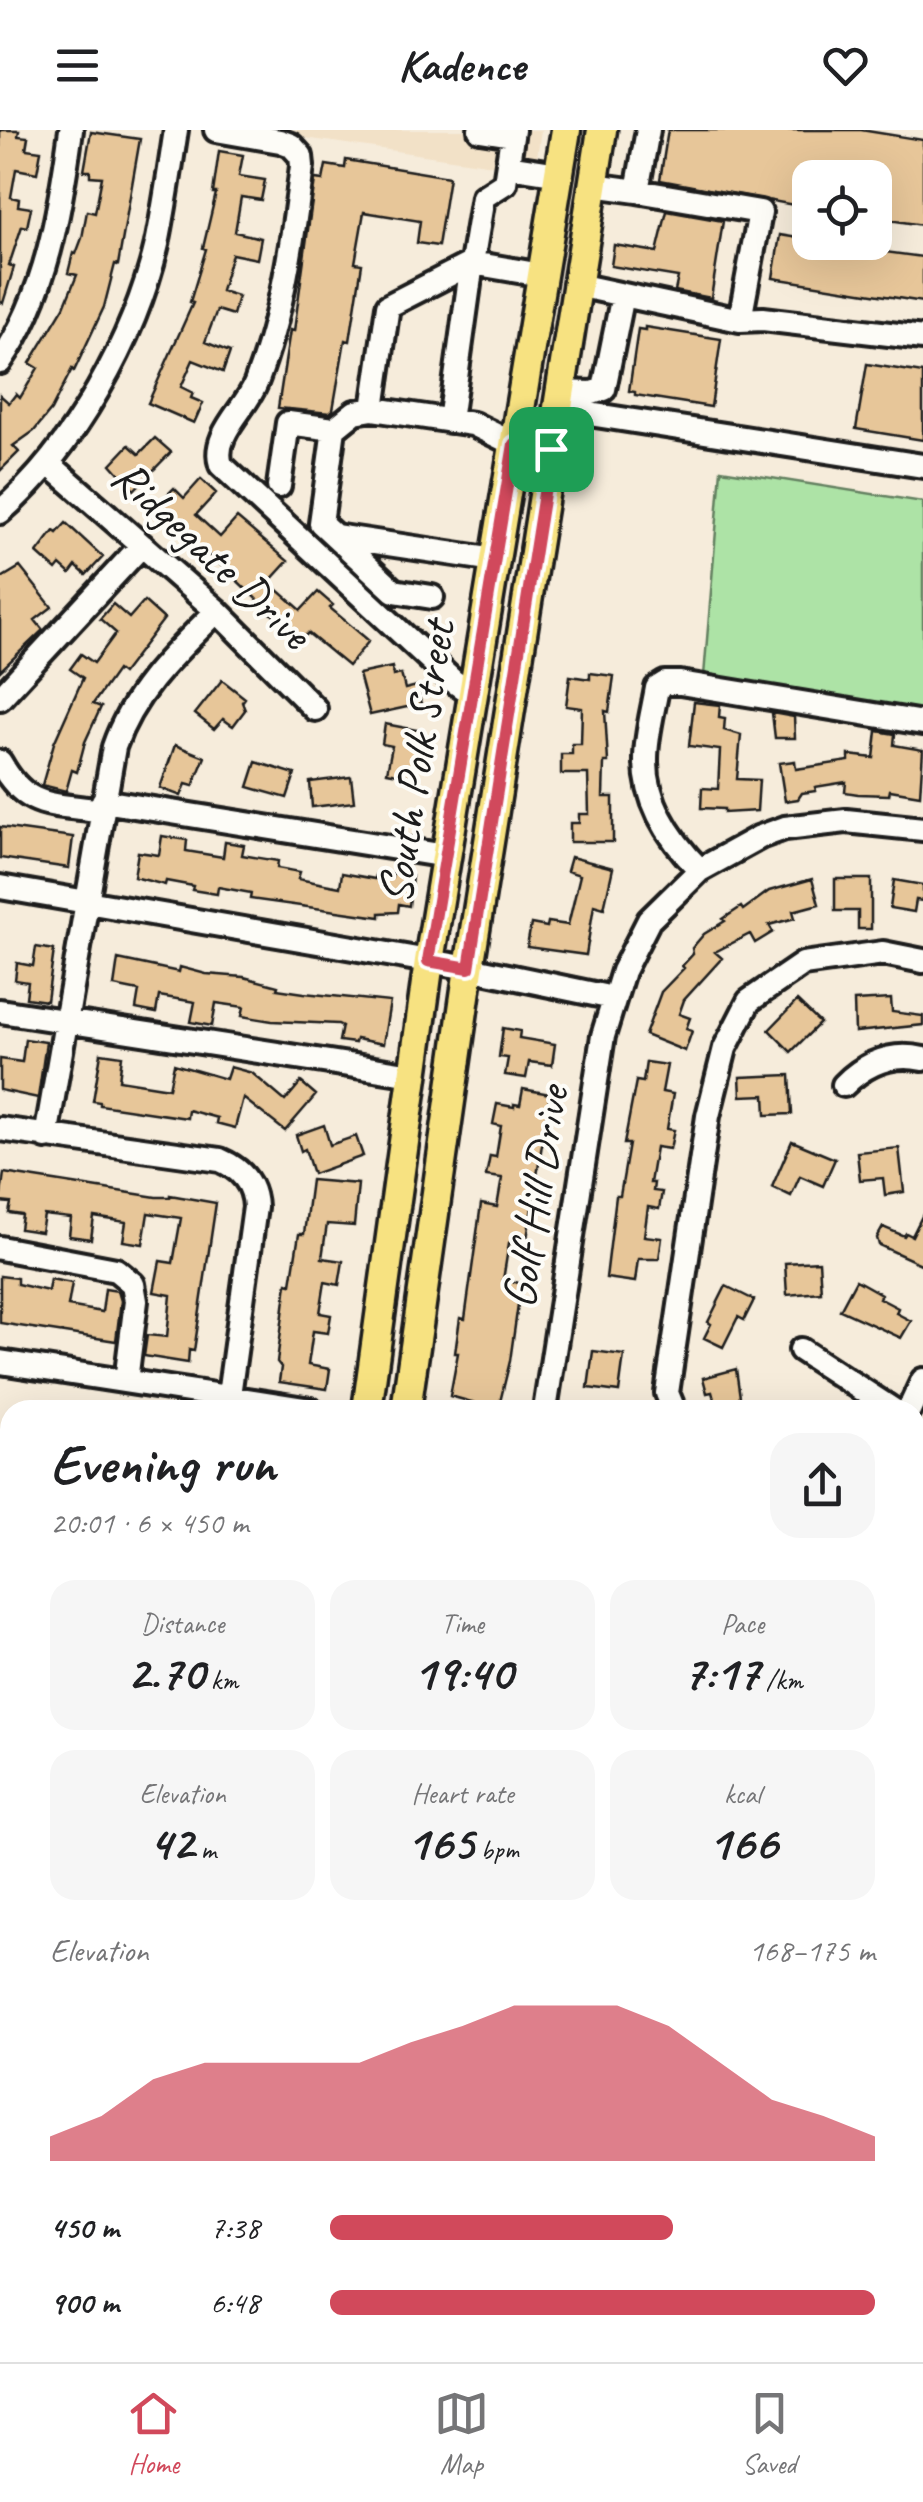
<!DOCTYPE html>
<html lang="en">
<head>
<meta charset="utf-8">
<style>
	:root { --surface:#fff; --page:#f6f6f6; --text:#202124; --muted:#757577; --line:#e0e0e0; --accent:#d1495b }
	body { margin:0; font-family:Caveat,sans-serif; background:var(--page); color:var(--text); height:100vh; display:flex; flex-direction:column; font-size:38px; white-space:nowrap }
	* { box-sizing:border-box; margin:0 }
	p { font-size:32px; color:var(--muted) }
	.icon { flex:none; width:55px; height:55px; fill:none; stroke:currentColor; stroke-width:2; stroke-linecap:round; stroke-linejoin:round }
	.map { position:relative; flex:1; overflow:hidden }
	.panel { position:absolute; left:0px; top:1270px; width:925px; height:962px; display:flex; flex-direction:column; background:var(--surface); border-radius:30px 30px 0 0; box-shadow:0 10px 40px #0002 }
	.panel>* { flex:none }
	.fabs { position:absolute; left:792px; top:30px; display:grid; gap:20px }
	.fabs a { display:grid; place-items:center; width:100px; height:100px; border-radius:20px; background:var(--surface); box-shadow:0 10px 40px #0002; font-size:50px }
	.pin { position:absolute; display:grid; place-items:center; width:85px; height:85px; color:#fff; margin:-42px; border-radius:20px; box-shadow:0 5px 15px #0006 }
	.round { display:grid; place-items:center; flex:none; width:105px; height:105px; border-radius:30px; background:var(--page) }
	.headline { display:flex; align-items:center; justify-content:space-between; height:170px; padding:0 50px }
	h1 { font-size:55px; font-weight:700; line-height:75px }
	.figures { display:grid; grid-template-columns:repeat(3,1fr); gap:15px; height:170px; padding:10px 50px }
	.figures div { display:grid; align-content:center; border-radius:25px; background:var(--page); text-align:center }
	.figures b { font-size:50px; font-weight:700 }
	.figures small { font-size:28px; font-weight:400 }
	.figures p { font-size:28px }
	.chart { height:280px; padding:20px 50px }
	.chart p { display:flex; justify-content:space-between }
	.chart svg { width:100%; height:180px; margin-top:10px; fill:var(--accent); opacity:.7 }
	ul { padding:0 50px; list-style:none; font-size:32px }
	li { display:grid; grid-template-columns:160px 120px 1fr; align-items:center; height:75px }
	li i { height:25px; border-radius:12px; background:var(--accent) }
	header { display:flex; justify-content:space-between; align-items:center; height:130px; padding:0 50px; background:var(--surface); font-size:45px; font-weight:700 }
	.tab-bar { display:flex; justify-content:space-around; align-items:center; height:140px; border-top:2px solid var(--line); background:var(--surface); font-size:28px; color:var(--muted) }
	.tab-bar a { display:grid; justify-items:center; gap:5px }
	.tab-bar .selected { color:var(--accent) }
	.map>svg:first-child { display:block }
</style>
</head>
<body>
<header><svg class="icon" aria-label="menu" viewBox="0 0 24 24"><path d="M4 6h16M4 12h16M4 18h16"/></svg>Kadence<svg class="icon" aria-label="heart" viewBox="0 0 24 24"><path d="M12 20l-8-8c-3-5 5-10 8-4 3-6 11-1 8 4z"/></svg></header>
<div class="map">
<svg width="923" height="2232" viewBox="0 0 923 2232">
	<rect width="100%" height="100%" fill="#f6ecdb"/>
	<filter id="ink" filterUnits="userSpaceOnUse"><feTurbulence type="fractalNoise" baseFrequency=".01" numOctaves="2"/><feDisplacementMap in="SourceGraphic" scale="20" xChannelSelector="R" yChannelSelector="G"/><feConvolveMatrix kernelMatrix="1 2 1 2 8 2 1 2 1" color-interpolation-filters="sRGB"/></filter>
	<g filter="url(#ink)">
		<path fill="#f2e1c7" d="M249,0h292l-6,41z"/>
		<path fill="#ade3a6" stroke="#648061" stroke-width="2.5" d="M721,340l202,32v208l-219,-34z
			M923,1528v97l-8,5v-97z
			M107,2223v-1l101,1 -1,9h-99z"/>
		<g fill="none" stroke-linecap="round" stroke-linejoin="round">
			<path stroke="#93dcf4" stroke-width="30" d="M915,1550l8,-1
				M45,2232l7,-10"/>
		</g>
		<path fill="#e7c699" stroke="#1c1c1c" stroke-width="2.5" d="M0,0h19l-1,6 10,1 -2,12 15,2 -4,22 -21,-4 -5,28 8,2 -1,7 13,2 -4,19 -5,-1 -13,39 5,2 -11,36 -3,-1z
			M668,0h193l62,10v85l-48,-7v-40h-65v30l-150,-28z
			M91,2l49,7 -22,126 -3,-1 -11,43 -30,64 -2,-2 -21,41 -17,21 -21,15 6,6 -19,19v-76l9,8 7,-9 4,4 18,-30 -8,-5 34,-56 13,-32 -9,-2 5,-20 3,1 6,-16 5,-27 8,2 7,-36 -12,-1v-5h-6z
			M219,21l24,4 -4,21 26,4 -4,20 -20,-3 -6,35 26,6 -4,21 -25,-5 -11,37 17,5 -5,19 -16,-5 -12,32 25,10 -7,20 -30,-12 -12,27 12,6 -2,5 12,5 -9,20 -46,-20 45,-100 -3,-1 16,-53 -3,-1 13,-55h-3z
			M346,30l103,17 -11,69 -21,-3 3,-22 -56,-9 -9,51 7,1 -12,77 -5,-1 -12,70 -3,3 -52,-5 12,-78 4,1 21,-152 8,1 3,-15 19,3z
			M667,81l56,10 -12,77 -36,-7 3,-14 -67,-11 3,-21 43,7z
			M780,105l30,5v2l113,15v45l-150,-24z
			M645,197l76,12 -10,68 -76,-12v-3l-6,-1 9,-62 7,1z
			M867,234l56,9v67l-67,-11z
			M155,308l16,14 -37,38 -23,-26 18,-19 10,9z
			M201,349l15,14 -20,22 24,22 17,-19 51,43 -19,21 32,28 17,-18 15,13 -3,3 39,33 -21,25 -40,-33 -8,8 -78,-75 -52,-43 2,-2 -16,-15 18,-18 10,10z
			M66,393l37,34 -17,18 -10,-9 -6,8 -10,-9 -4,5 -19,-17 17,-22 3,2z
			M20,437l32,40 -17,13 8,10 -43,41v-92z
			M144,471l20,18 -42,55 -5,-4 -24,34 8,3 -16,35 -8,30 -5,-2 -6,21 -24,-6 12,-42 29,-65 -13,-9 11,-15 13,9 22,-30 -16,-14 13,-15 16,14z
			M392,537l1,9 8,-2 4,15 12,-3 4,18 -51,11 -11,-41z
			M590,543l24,3 -5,36 -4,-1 3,51h-4l-1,35h10v45h-43v-19h9v-9h10l-1,-40h-27v-20h11v-10h9l1,-36 -16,-2 4,-30 20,3z
			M222,550l23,18 -3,4 3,8 -12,16 -10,-7 -9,10 -19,-15z
			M694,572l26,3 -1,12 6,1 -1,12 17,5 -4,44 22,1 -2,31 -33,2v-4l-23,-1 1,-20 16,1 2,-39 -31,-4z
			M772,583l22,4 1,21h-20z
			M385,594l37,7 -8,46 -27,-5 5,-26 -10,-2z
			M877,601l18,3 -1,11 29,5 -3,45 -30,-5 -1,5 -31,-1 -13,-2 1,-10 -31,5 1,4 -14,2 -4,6 -13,2 -6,-38 16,-2 1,8 53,-8v-6l25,3z
			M175,615l30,12 -12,29 -7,-2 -5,12 -21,-8z
			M256,632l39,12 -8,24 -39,-11z
			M351,647l3,25 -42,5 -2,-25z
			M0,697l73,10 -4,31 -69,-10z
			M162,706l25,4 -1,11 37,6 2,-15 19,3 -2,10 36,6 -1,7 23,4 -2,7 42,8 2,-14 33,6 1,-4 16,2v-4l20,3 -3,30 -10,-2 -1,8 -18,1v4l-130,-18 1,-6 -33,-6 -1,7 -25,-4 1,-4 -27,-5 -1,4 -31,-8 4,-25 21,3z
			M571,727l42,11 -9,40 -10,-3 -8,50 -59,-8 4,-23 16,3 1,-5 20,3 12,-50 -13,-4z
			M812,749l7,25 -26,7 2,7 -26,7 4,7 -18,11 -5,-9 -35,18 7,6 -38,42 -5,14 11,4 -4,11 6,2 -7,20 -40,-16 16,-43 23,-24 -2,-2 11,-12 -1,-6 12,-14 21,-13 -2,-2 18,-12 2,3 26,-19z
			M835,749h36v50h-13v-18h-23z
			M894,750l29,5v16l-7,-1 -2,12 -24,-4z
			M36,817l18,3 -7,51 -21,-3 2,-16 -13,-2 2,-17 16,3z
			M118,829l61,13 1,-5 26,7 38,3 34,9 -1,3 27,4 86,9 -7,42 -27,-5 -1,4 -16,-2 3,-15 -4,-2 -66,-3 -30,-5 2,-9 -28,-4 -4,23 -21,-4 4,-20 -36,-6 -3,17 -20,-4 3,-18 -25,-5z
			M891,869l1,13 31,4v9l-68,7 -1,-31z
			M797,871l23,22 -29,29 -22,-22z
			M503,898l17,3 -1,7 36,6 -3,21 -23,-3 -3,16 -21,-3 3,-17 -9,-1z
			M25,909l21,3 -8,56 -38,-8v-31l22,3z
			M101,923l21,3 -3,24 50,8 5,-24 52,15 4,-12 22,6 33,28 16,-19 15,13 -31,36 -42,-33 -8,30 -19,-5 1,-5 -29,-8 -1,8 -87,-13v-3l-7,-1z
			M646,932l21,3 -5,27 11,2 -6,35 7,1 -4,19 -14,-2 -6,36h4l-1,8 9,1 -3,17 -11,-2 -4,29 18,2 -3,21h-21l-3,23 -29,-4 10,-82h4l9,-52h-5l12,-63 7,1z
			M790,945l2,39 -26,1 -1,-20 -24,1 -1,-19z
			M523,959l27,5 -24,151 -17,-2 -6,37 18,3 -11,78 -11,45h-13l-36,-10 8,-43h-3l5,-35 5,1 16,-115 16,3 5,-29 -16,-2 4,-20 6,1 5,-31 -8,-2 4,-20 17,3v-3l6,1z
			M324,995l6,20 26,-9 7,20 -50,18 -8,-25 -4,2 -5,-16z
			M792,1011l43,18 -12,27 -23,-10 -9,20 -19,-9z
			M899,1018l5,44 -19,3 -2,-17 -23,2 -3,-28z
			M4,1043l152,24h14v-2l46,8 -22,148 -5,-1 -1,13 -44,-7 3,-21 20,2 4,-42 -17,-3 6,-31 13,2 8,-45 -33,-5 -5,31 -20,-3 3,-19 -32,-5 -3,22 -22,-3 2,-18 -27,-3 -3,17 -21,-3 2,-14 -13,-2 2,-10 -11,-1z
			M311,1050l47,4 -4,42 -27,-2 -5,34 21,3 -4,24 -14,-3 -5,31 11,2 -3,18 -15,-2 -5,34 22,4 -3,20 -48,-7 2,-15 -4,-5 10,-79 4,1 8,-50h5z
			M923,1084v51l-44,-20 -2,-7 6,-11 21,9 2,-3 6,3z
			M819,1131l2,31 -34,3 -2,-32z
			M0,1146l17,2v6l31,7 2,-12 22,4 -4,23 34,6 3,-23 13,2 3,10 -5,40 -116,-18z
			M856,1150l25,14 -2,4 19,10 -2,5 15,8 -10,17 -61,-28z
			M726,1156l28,14 -10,20 -6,-3 -15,30 -19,-9 7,-14 -3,-2z
			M593,1221l31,4 -5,37 -31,-4z
			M736,1239l5,35 -6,1 1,5h-19l-5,-18 -5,1 -4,-15z"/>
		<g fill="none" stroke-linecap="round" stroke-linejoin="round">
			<g stroke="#1c1c1c" stroke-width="30">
				<path id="minor" d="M216,0l64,11 11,4 10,11 1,10c-9,73 -20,149 -46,217 -10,26 -45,52 -35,82l232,216 20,14
					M480,0l32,5
					M513,0l-8,53 -22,14 -11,66 70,12
					M508,36l51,8
					M593,55l44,6 11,-61
					M637,61l123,21 -20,108
					M577,155l163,35 23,-1 160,19
					M0,232c47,-68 60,-152 71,-232
					M560,262l32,1 12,-4 19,-94
					M373,279l15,-103 84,-43 -22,158
					M557,279l366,57
					M334,299l-13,94 73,68 38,6
					M49,334l168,147 98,98
					M279,356l9,-63 46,6 21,-17 18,-3 100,15 41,20
					M0,382c74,-63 135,-174 157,-268 8,-38 13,-76 19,-114
					M335,406l160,24
					M0,568l142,-153
					M0,632c27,49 52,41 102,49
					M103,671l343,55
					M700,740c-30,-30 -55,-68 -54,-111 0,-23 7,-48 11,-71l8,-5h15l243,40
					M0,757l469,81 144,30
					M0,881l413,64
					M844,955c22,-22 48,-33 79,-26
					M0,999l220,31c21,9 34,23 35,47l-28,203
					M46,1007l68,-390c19,-56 62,-95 103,-136
					M0,1118l116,22 17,14 3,17 -10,80
					M801,1220l92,60
					M0,1232l311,48
					M545,1280l58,-374 20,-65 26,-51 51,-50 60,-33 25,-9 61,-7 77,8
					M674,1280l-7,-17 41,-277 17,-68 24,-47 54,-37 80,-11 40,8
					M909,1280l14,-30
					M0,1352l10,2
					M0,1591l10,2
					M0,1703l10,2
					M0,1827l10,2
					M915,1969l8,2
					M0,1988l10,12
					M915,2120l8,1
					M631,2222l66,10
					M425,2232l1,-10"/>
			</g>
			<g stroke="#1c1c1c" stroke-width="35">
				<path id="major" d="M367,1280l62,-449 137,-831
					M406,1280l63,-442 133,-838
					M228,2232l1,-10
					M261,2232l1,-10"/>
			</g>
			<use href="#minor" stroke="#fdfcf7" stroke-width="22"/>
			<use href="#major" stroke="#f7e281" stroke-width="28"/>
		</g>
	</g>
	<g fill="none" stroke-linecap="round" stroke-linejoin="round" filter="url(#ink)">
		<g stroke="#fff" stroke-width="20">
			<path id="route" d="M514,314l37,5 -82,519 -41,-7z"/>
		</g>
		<use href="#route" stroke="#d1495b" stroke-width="12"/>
	</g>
	<g text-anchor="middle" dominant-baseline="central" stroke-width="8" stroke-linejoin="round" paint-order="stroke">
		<g font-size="48" fill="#1c1c1c" stroke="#fdfcf7">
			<text transform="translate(212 424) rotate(43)">Ridgegate Drive</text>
			<text transform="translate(416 632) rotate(-81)">South Polk Street</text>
			<text transform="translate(535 1067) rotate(-81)">Golf Hill Drive</text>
		</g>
	</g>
</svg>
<div class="fabs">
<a><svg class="icon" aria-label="locate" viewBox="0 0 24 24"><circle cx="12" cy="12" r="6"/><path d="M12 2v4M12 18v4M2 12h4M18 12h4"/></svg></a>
</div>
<div class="pin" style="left:551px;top:319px;background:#1e9e55"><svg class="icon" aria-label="arrive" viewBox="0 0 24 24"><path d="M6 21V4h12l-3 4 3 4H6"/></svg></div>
<section class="panel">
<div class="headline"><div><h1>Evening run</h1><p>20:01 · 6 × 450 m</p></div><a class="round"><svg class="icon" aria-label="share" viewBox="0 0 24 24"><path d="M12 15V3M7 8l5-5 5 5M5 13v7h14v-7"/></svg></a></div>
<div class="figures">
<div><p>Distance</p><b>2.70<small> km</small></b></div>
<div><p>Time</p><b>19:40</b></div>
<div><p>Pace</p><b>7:17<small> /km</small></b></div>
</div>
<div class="figures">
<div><p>Elevation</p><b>42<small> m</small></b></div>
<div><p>Heart rate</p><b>165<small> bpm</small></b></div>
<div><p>kcal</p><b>166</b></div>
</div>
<div class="chart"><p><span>Elevation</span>168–175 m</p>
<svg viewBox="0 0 160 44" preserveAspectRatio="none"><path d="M0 44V38L10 33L20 24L30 20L40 20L50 20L60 20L70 15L80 11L90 6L100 6L110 6L120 11L130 20L140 29L150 33L160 38V44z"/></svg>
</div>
<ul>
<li><b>450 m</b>7:38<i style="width:63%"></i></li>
<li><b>900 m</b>6:48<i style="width:100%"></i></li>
</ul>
</section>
</div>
<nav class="tab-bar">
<a class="selected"><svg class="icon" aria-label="home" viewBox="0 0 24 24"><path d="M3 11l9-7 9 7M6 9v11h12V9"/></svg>Home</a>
<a><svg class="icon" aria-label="map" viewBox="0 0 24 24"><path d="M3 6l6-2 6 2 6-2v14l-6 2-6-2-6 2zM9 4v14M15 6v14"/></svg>Map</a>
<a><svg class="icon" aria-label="saved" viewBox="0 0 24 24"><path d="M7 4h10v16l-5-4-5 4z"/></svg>Saved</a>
</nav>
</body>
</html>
